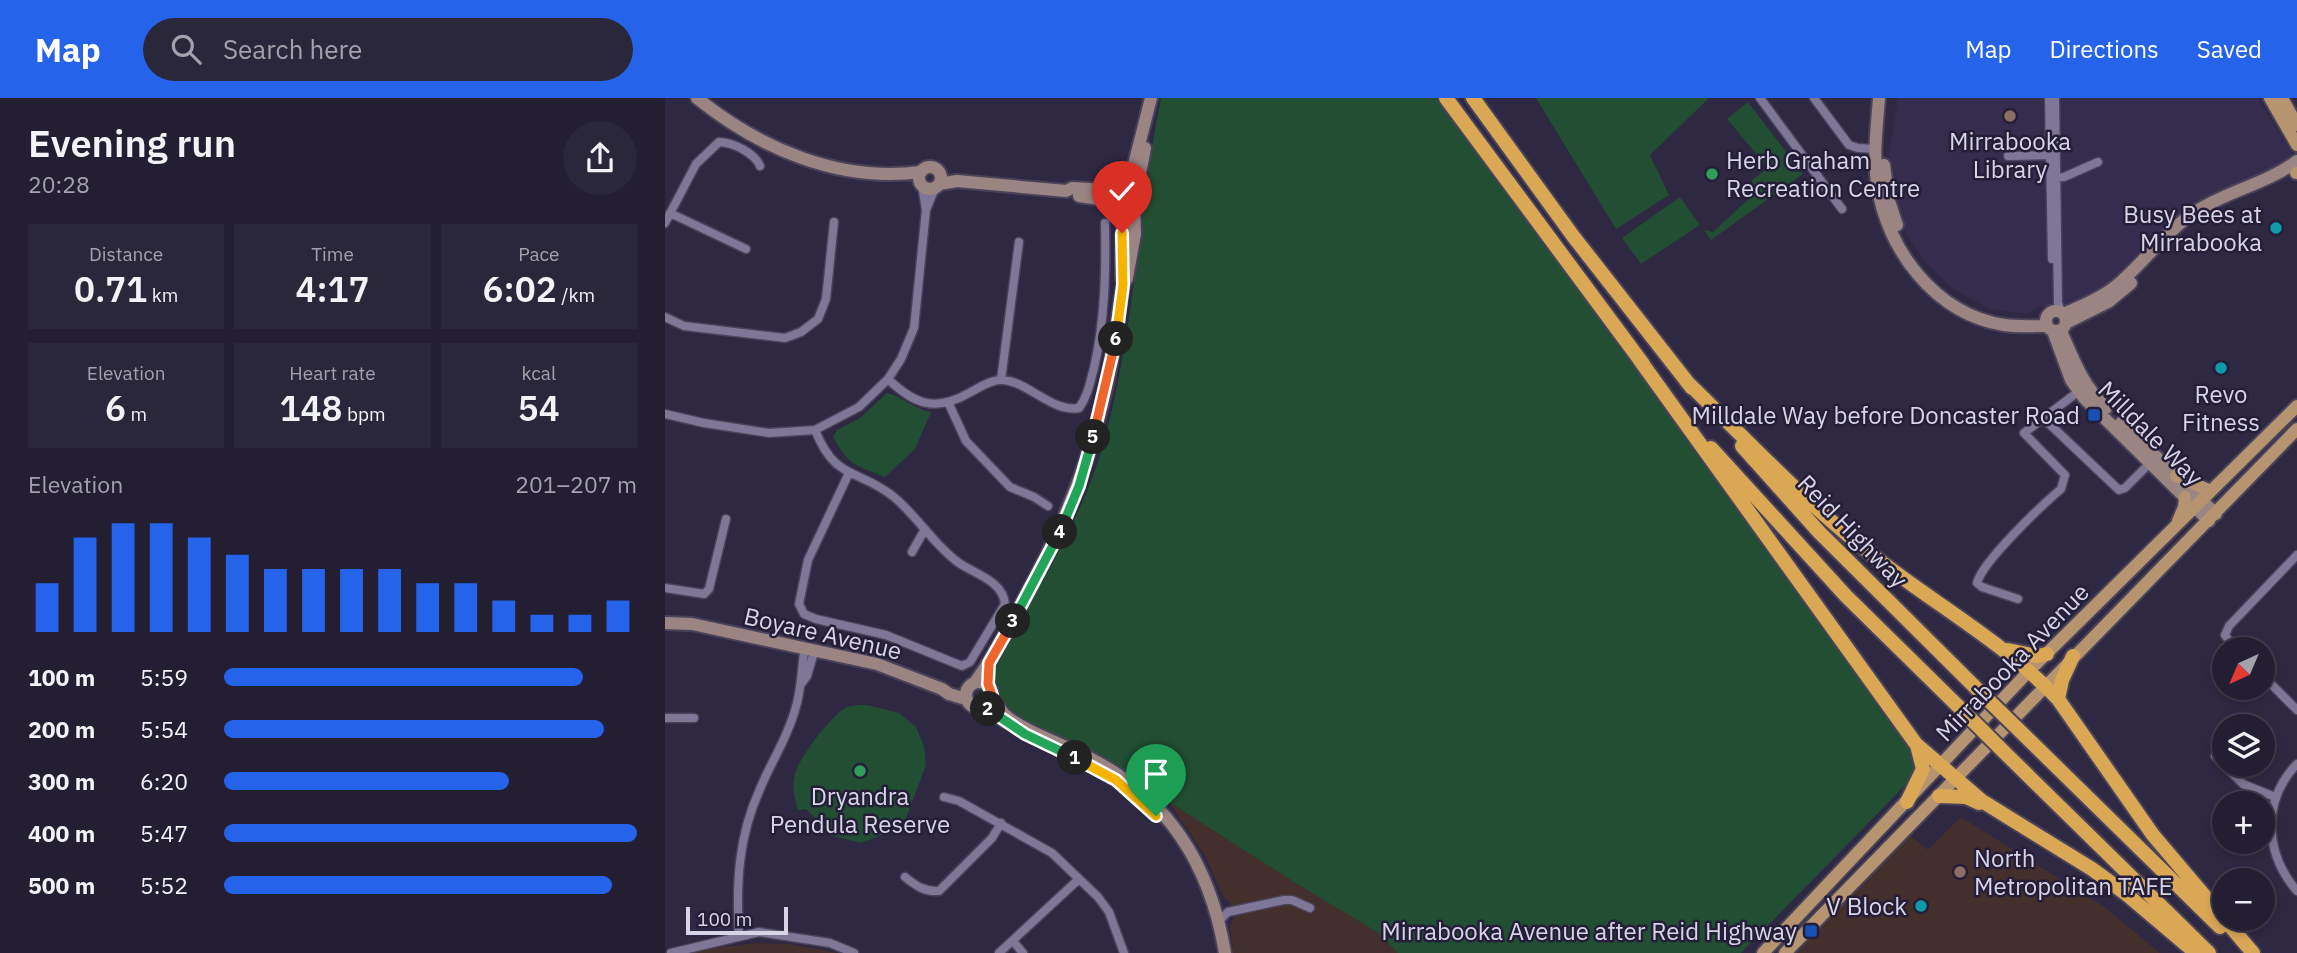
<!DOCTYPE html>
<html lang="en">
<head>
<meta charset="utf-8">
<style>
	:root { --surface:#231e32; --page:#2b273a; --text:#f1f3f6; --muted:#a3a2ac; --line:#403c4d; --accent:#2563eb }
	body { margin:0; font-family:"IBM Plex Sans",sans-serif; background:var(--page); color:var(--text); height:100vh; display:flex; flex-direction:column; font-size:26px; white-space:nowrap }
	* { box-sizing:border-box; margin:0 }
	p { font-size:23px; color:var(--muted) }
	.icon { flex:none; width:38px; height:38px; fill:none; stroke:currentColor; stroke-width:2; stroke-linecap:round; stroke-linejoin:round }
	.map { position:relative; flex:1; overflow:hidden }
	.side { display:flex; flex-direction:column; background:var(--surface); width:665px }
	.side>* { flex:none }
	.needle { width:46px; rotate:224deg }
	.controls { position:absolute; left:1547px; top:539px; display:grid; gap:14px }
	.controls a { display:grid; place-items:center; width:63px; height:63px; border-radius:50%; background:var(--surface); box-shadow:0 4px 10px #0003,0 0 0 2px var(--line); font-size:35px }
	.scale { position:absolute; left:21px; bottom:18px; width:102px; box-sizing:border-box; padding-left:7px; border:4px solid #d7d4e5; border-top:0; font-size:19px; line-height:24px; white-space:nowrap; color:#d7d4e5; -webkit-text-stroke:5px #251e38; paint-order:stroke }
	.pin { position:absolute; display:grid; place-items:center; width:60px; height:60px; color:#fff; margin:-72px -30px; border-radius:50% 50% 50% 0; rotate:-45deg; box-shadow:0 0 7px #0007 }
	.pin .icon { rotate:45deg }
	.km { position:absolute; width:35px; height:35px; margin:-18px; border-radius:50%; background:#222; color:#fff; font-size:19px; line-height:35px; text-align:center }
	.round { display:grid; place-items:center; flex:none; width:74px; height:74px; border-radius:37px; background:var(--page) }
	.headline { display:flex; align-items:center; justify-content:space-between; height:119px; padding:0 28px }
	h1 { font-size:38px; font-weight:600; line-height:52px }
	.figures { display:grid; grid-template-columns:repeat(3,1fr); gap:10px; height:119px; padding:7px 28px }
	.figures div { display:grid; align-content:center; border-radius:0px; background:var(--page); text-align:center }
	.figures b { font-size:35px; font-weight:600 }
	.figures small { font-size:19px; font-weight:400 }
	.figures p { font-size:19px }
	.chart { height:196px; padding:14px 28px }
	.chart p { display:flex; justify-content:space-between }
	.chart svg { width:100%; height:126px; margin-top:7px; stroke:var(--accent); stroke-width:6 }
	ul { padding:0 28px; list-style:none; font-size:23px }
	li { display:grid; grid-template-columns:112px 84px 1fr; align-items:center; height:52px }
	li i { height:18px; border-radius:9px; background:var(--accent) }
	header { display:flex; align-items:center; gap:42px; box-sizing:border-box; height:98px; padding:0 35px; background:var(--accent); color:#fff }
	header strong { font-size:33px }
	nav { display:flex; gap:38px; margin-inline-start:auto; font-size:24px }
	.search { width:490px; height:63px; background:var(--page); display:flex; align-items:center; gap:18px; box-sizing:border-box; padding:0 24px; border-radius:38px; color:var(--muted); font-size:26px }
	main { display:flex; flex:1; min-height:0 }
	.map>svg:first-child { display:block }
</style>
</head>
<body>
<header>
<strong>Map</strong>
<div class="search"><svg class="icon" aria-label="search" viewBox="0 0 24 24"><circle cx="10" cy="10" r="6"/><path d="M15 15l6 6"/></svg>Search here</div>
<nav><a>Map</a><a>Directions</a><a>Saved</a></nav>
</header>
<main>
<section class="side">
<div class="headline"><div><h1>Evening run</h1><p>20:28</p></div><a class="round"><svg class="icon" aria-label="share" viewBox="0 0 24 24"><path d="M12 15V3M7 8l5-5 5 5M5 13v7h14v-7"/></svg></a></div>
<div class="figures">
<div><p>Distance</p><b>0.71<small> km</small></b></div>
<div><p>Time</p><b>4:17</b></div>
<div><p>Pace</p><b>6:02<small> /km</small></b></div>
</div>
<div class="figures">
<div><p>Elevation</p><b>6<small> m</small></b></div>
<div><p>Heart rate</p><b>148<small> bpm</small></b></div>
<div><p>kcal</p><b>54</b></div>
</div>
<div class="chart"><p><span>Elevation</span>201–207 m</p>
<svg viewBox="0 0 160 44" preserveAspectRatio="none"><path d="M5 44V27M15 44V11M25 44V6M35 44V6M45 44V11M55 44V17M65 44V22M75 44V22M85 44V22M95 44V22M105 44V27M115 44V27M125 44V33M135 44V38M145 44V38M155 44V33"/></svg>
</div>
<ul>
<li><b>100 m</b>5:59<i style="width:87%"></i></li>
<li><b>200 m</b>5:54<i style="width:92%"></i></li>
<li><b>300 m</b>6:20<i style="width:69%"></i></li>
<li><b>400 m</b>5:47<i style="width:100%"></i></li>
<li><b>500 m</b>5:52<i style="width:94%"></i></li>
</ul>
</section>
<div class="map">
<svg width="1632" height="855" viewBox="0 0 1632 855">
	<rect width="100%" height="100%" fill="#2f2843"/>
	<path fill="#352c4e" d="M1233,0h360l32,53v5l-12,10 -90,41 -19,15 -63,66 -30,16 -38,3 -12,7 -36,-5 -37,-20 -27,-26 -19,-28 -12,-34 -6,-46z"/>
	<path fill="#432f2c" d="M503,703l209,131 21,21h-165l-3,-27 4,-8 -3,-15 -7,-5 -19,-43z
		M1296,719l142,89 57,47h-365l115,-118 18,15z
		M92,845l33,1 47,9h-144l16,-4z"/>
	<path fill="#224e33" d="M496,0h275l491,665 -186,190h-343l-21,-21 -83,-50 -156,-100 -134,-73 -14,-35c37,-68 87,-144 110,-219 35,-116 37,-239 61,-357z
		M871,0h173l-59,57 19,40 -53,34z
		M1083,4l55,72 -92,66 -7,-10 9,2 41,-38 -2,-14 16,-12 -41,-49z
		M1015,99l20,28 -59,39 -19,-26z
		M222,295c16,4 27,16 44,19l-16,37 -30,28c-30,-12 -36,-11 -52,-40l4,-7 23,-12z
		M202,607l32,8 17,14 8,19 2,19 -20,53 -16,14 -29,11 -28,-7 -27,-27 -8,1c-3,-10 -6,-21 -4,-32 2,-17 36,-61 51,-70 6,-3 15,-3 22,-3z"/>
	<g fill="none" stroke-linecap="round" stroke-linejoin="round">
		<g stroke="#49435a" stroke-width="11">
			<path id="street" d="M1095,0l82,111
				M1149,0l35,47 9,3 18,1
				M1384,0l3,161
				M1390,0l3,205 3,9
				M1343,58l45,-1
				M1388,80l11,-1 34,-15
				M261,112l10,-24
				M5,115l76,36
				M0,125l31,-59 23,-22c13,0 36,11 41,24
				M0,219l19,9 101,12 16,-6 17,-13 8,-20 8,-77
				M223,281c27,26 48,33 81,14 10,-5 19,-12 30,-13 26,-2 52,33 80,28 9,-12 11,-26 15,-40 11,-49 12,-95 11,-145
				M336,282l18,-138
				M284,306l17,37 44,46 24,10 14,9
				M0,316l39,9 65,10 46,-3 44,-23 29,-28 13,-20 13,-31 12,-118 -4,-25
				M1378,320l76,72 6,-2 25,-25
				M150,332c21,52 43,38 79,67 24,20 40,48 65,66 16,11 44,18 46,41l-35,58 -8,4 -76,-31 -70,-16 -12,-5 -5,-10 9,-44 41,-87
				M247,454l13,-23
				M0,490l39,6 5,-5 17,-70
				M1353,501l-36,-12 -5,-4c5,-21 65,-78 84,-94l4,-14 -41,-42 55,-42
				M1570,551l-10,-14 4,-9 68,-71
				M1598,578l34,34
				M136,586l6,-8 8,-27
				M0,620h29
				M1550,658l28,28 32,13
				M1632,666c-35,36 -33,89 0,127
				M279,699l15,4 93,52 46,44 11,15 15,41
				M240,779c11,9 20,15 34,14l53,-53 9,-15
				M555,822l8,-8 56,-12h8l18,8
				M74,838c-3,-52 -1,-99 21,-147 11,-27 27,-50 35,-79 7,-20 6,-42 10,-63
				M348,843l10,12
				M6,855l88,-21 71,11 24,10
				M334,855l80,-74"/>
		</g>
		<g stroke="#49435a" stroke-width="16">
			<path id="secondary" d="M32,0c62,50 142,85 224,74
				M1214,0c-2,28 -6,57 -2,85 9,66 58,131 127,142 14,2 28,1 42,1
				M1219,67l5,36 8,24
				M254 80a11 11 0 1 1 22 0a11 11 0 1 1-22 0Z
				M274,86l18,-3 109,10 6,-3 51,3
				M463,90l23,-90
				M473,95c-1,-15 5,-30 7,-45
				M414,98l42,6
				M457,180v-42l5,-20 -1,-10
				M1381 223a10 10 0 1 1 20 0a10 10 0 1 1-20 0Z
				M1399,216c21,-10 43,-18 60,-35 24,-22 44,-49 71,-67 32,-21 71,-28 102,-51
				M1401,225l42,-21 23,-19
				M1388,233l18,49 13,18 125,123
				M1396,233c12,28 22,55 45,77
				M1456,325l95,91
				M0,525l27,1 185,40 65,25 7,5 17,5
				M311,583c18,-25 32,-51 46,-78 33,-60 60,-120 77,-187 12,-43 17,-87 24,-131l4,-7 8,-44 -1,-28
				M301 597a13 13 0 1 1 26 0a13 13 0 1 1-26 0Z
				M327,600c5,5 8,12 13,17 18,16 59,30 81,41 82,41 124,108 139,197
				M319,609l21,14"/>
		</g>
		<g stroke="#49435a" stroke-width="16">
			<path id="primary" d="M1605,0l27,47
				M1617,0l15,27
				M1631,75h1
				M1511,378l35,15
				M1513,423l6,-14 1,-10
				M1098,855l266,-282 268,-265
				M1120,855l512,-524"/>
		</g>
		<g stroke="#49435a" stroke-width="18">
			<path id="highway" d="M781,0l197,266
				M808,0l100,138 119,152
				M974,261l277,385 66,57 110,68 33,24 71,60
				M1022,284c57,55 112,114 174,164 64,53 139,92 197,153l95,136 100,118
				M1077,348l77,86 163,162
				M1046,350l135,148 118,116
				M1343,552l29,6 10,-2
				M1393,601l4,-19 11,-24
				M1356,634l199,195
				M1338,653l206,202
				M1274,698l27,1 13,6
				M1242,704l16,-33 -6,-24"/>
		</g>
		<use href="#street" stroke="#7e7797" stroke-width="8"/>
		<use href="#secondary" stroke="#9a8583" stroke-width="12"/>
		<use href="#primary" stroke="#b5946f" stroke-width="12"/>
		<use href="#highway" stroke="#daa755" stroke-width="14"/>
		<g stroke="#49435a" stroke-width="18" stroke-linecap="butt">
			<path id="highway-bridge" d="M1317,596l39,38
				M1299,614l39,39"/>
		</g>
		<use href="#highway-bridge" stroke="#daa755" stroke-width="14"/>
	</g>
	<g fill="none" stroke-linecap="round" stroke-linejoin="round">
		<g stroke="#fff" stroke-width="14">
			<path id="split-1" d="M410,660l41,22 40,36"/>
		</g>
		<g stroke="#fff" stroke-width="14">
			<path id="split-2" d="M323,611l37,25 50,24"/>
		</g>
		<g stroke="#fff" stroke-width="14">
			<path id="split-3" d="M323,611l-4,-2 7,-6 1,-6 -4,-11 1,-21 24,-42"/>
		</g>
		<g stroke="#fff" stroke-width="14">
			<path id="split-4" d="M348,523l47,-89"/>
		</g>
		<g stroke="#fff" stroke-width="14">
			<path id="split-5" d="M395,434l19,-46 14,-49"/>
		</g>
		<g stroke="#fff" stroke-width="14">
			<path id="split-6" d="M428,339l23,-98"/>
		</g>
		<g stroke="#fff" stroke-width="14">
			<path id="split-7" d="M451,241l7,-54 -1,-52"/>
		</g>
		<use href="#split-1" stroke="#f5b400" stroke-width="9"/>
		<use href="#split-2" stroke="#22a559" stroke-width="9"/>
		<use href="#split-3" stroke="#f0652b" stroke-width="9"/>
		<use href="#split-4" stroke="#22a559" stroke-width="9"/>
		<use href="#split-5" stroke="#22a559" stroke-width="9"/>
		<use href="#split-6" stroke="#f0652b" stroke-width="9"/>
		<use href="#split-7" stroke="#f5b400" stroke-width="9"/>
	</g>
	<g fill="#8d6e63" stroke="#251e38" stroke-width="2.5">
		<circle cx="1345" cy="18" r="7"/>
		<circle cx="1295" cy="774" r="7"/>
	</g>
	<g fill="#2e9e5b" stroke="#251e38" stroke-width="2.5">
		<circle cx="1047" cy="76" r="7"/>
		<circle cx="195" cy="673" r="7"/>
	</g>
	<g fill="#0f9aa8" stroke="#251e38" stroke-width="2.5">
		<circle cx="1611" cy="130" r="7"/>
		<circle cx="1556" cy="270" r="7"/>
		<circle cx="1256" cy="808" r="7"/>
	</g>
	<g fill="#1a4fb4" stroke="#251e38" stroke-width="2.5">
		<rect x="1422" y="310" width="14" height="14" rx="3.5"/>
		<rect x="1139" y="826" width="14" height="14" rx="3.5"/>
	</g>
	<g text-anchor="middle" dominant-baseline="central" stroke-width="5" stroke-linejoin="round" paint-order="stroke">
		<g font-size="24" fill="#d7d4e5" stroke="#251e38" text-anchor="end">
			<text x="1345" y="43" text-anchor="middle">Mirrabooka<tspan x="1345" dy="28">Library</tspan></text>
			<text x="1061" y="62" text-anchor="start">Herb Graham<tspan x="1061" dy="28">Recreation Centre</tspan></text>
			<text x="1597" y="116">Busy Bees at<tspan x="1597" dy="28">Mirrabooka</tspan></text>
			<text x="1556" y="296" text-anchor="middle">Revo<tspan x="1556" dy="28">Fitness</tspan></text>
			<text x="1415" y="317">Milldale Way before Doncaster Road</text>
			<text x="195" y="698" text-anchor="middle">Dryandra<tspan x="195" dy="28">Pendula Reserve</tspan></text>
			<text x="1309" y="760" text-anchor="start">North<tspan x="1309" dy="28">Metropolitan TAFE</tspan></text>
			<text x="1242" y="808">V Block</text>
			<text x="1132" y="833">Mirrabooka Avenue after Reid Highway</text>
		</g>
		<g font-size="24" fill="#d7d4e5" stroke="#251e38">
			<text transform="translate(1486 335) rotate(45)">Milldale Way</text>
			<text transform="translate(1188 433) rotate(46)">Reid Highway</text>
			<text transform="translate(158 535) rotate(13)">Boyare Avenue</text>
			<text transform="translate(1347 564) rotate(-46)">Mirrabooka Avenue</text>
		</g>
	</g>
</svg>
<div class="controls">
<a><svg class="needle" viewBox="-14 -14 28 28"><path d="M0-13l5 13h-10z" fill="#e53935"/><path d="M0 13l5-13h-10z" fill="#a3a2ac"/></svg></a>
<a><svg class="icon" aria-label="layers" viewBox="0 0 24 24"><path d="M12 4l9 5-9 5-9-5zM3 14l9 5 9-5"/></svg></a>
<a>+</a>
<a>−</a>
</div>
<div class="scale">100 m</div>
<div class="pin" style="left:491px;top:718px;background:#1e9e55"><svg class="icon" aria-label="arrive" viewBox="0 0 24 24"><path d="M6 21V4h12l-3 4 3 4H6"/></svg></div>
<div class="pin" style="left:457px;top:135px;background:#d93025"><svg class="icon" aria-label="check" viewBox="0 0 24 24"><path d="M5 12l5 5 9-10"/></svg></div>
<b class="km" style="left:410px;top:660px">1</b>
<b class="km" style="left:323px;top:611px">2</b>
<b class="km" style="left:348px;top:523px">3</b>
<b class="km" style="left:395px;top:434px">4</b>
<b class="km" style="left:428px;top:339px">5</b>
<b class="km" style="left:451px;top:241px">6</b>
</div>
</main>
</body>
</html>
